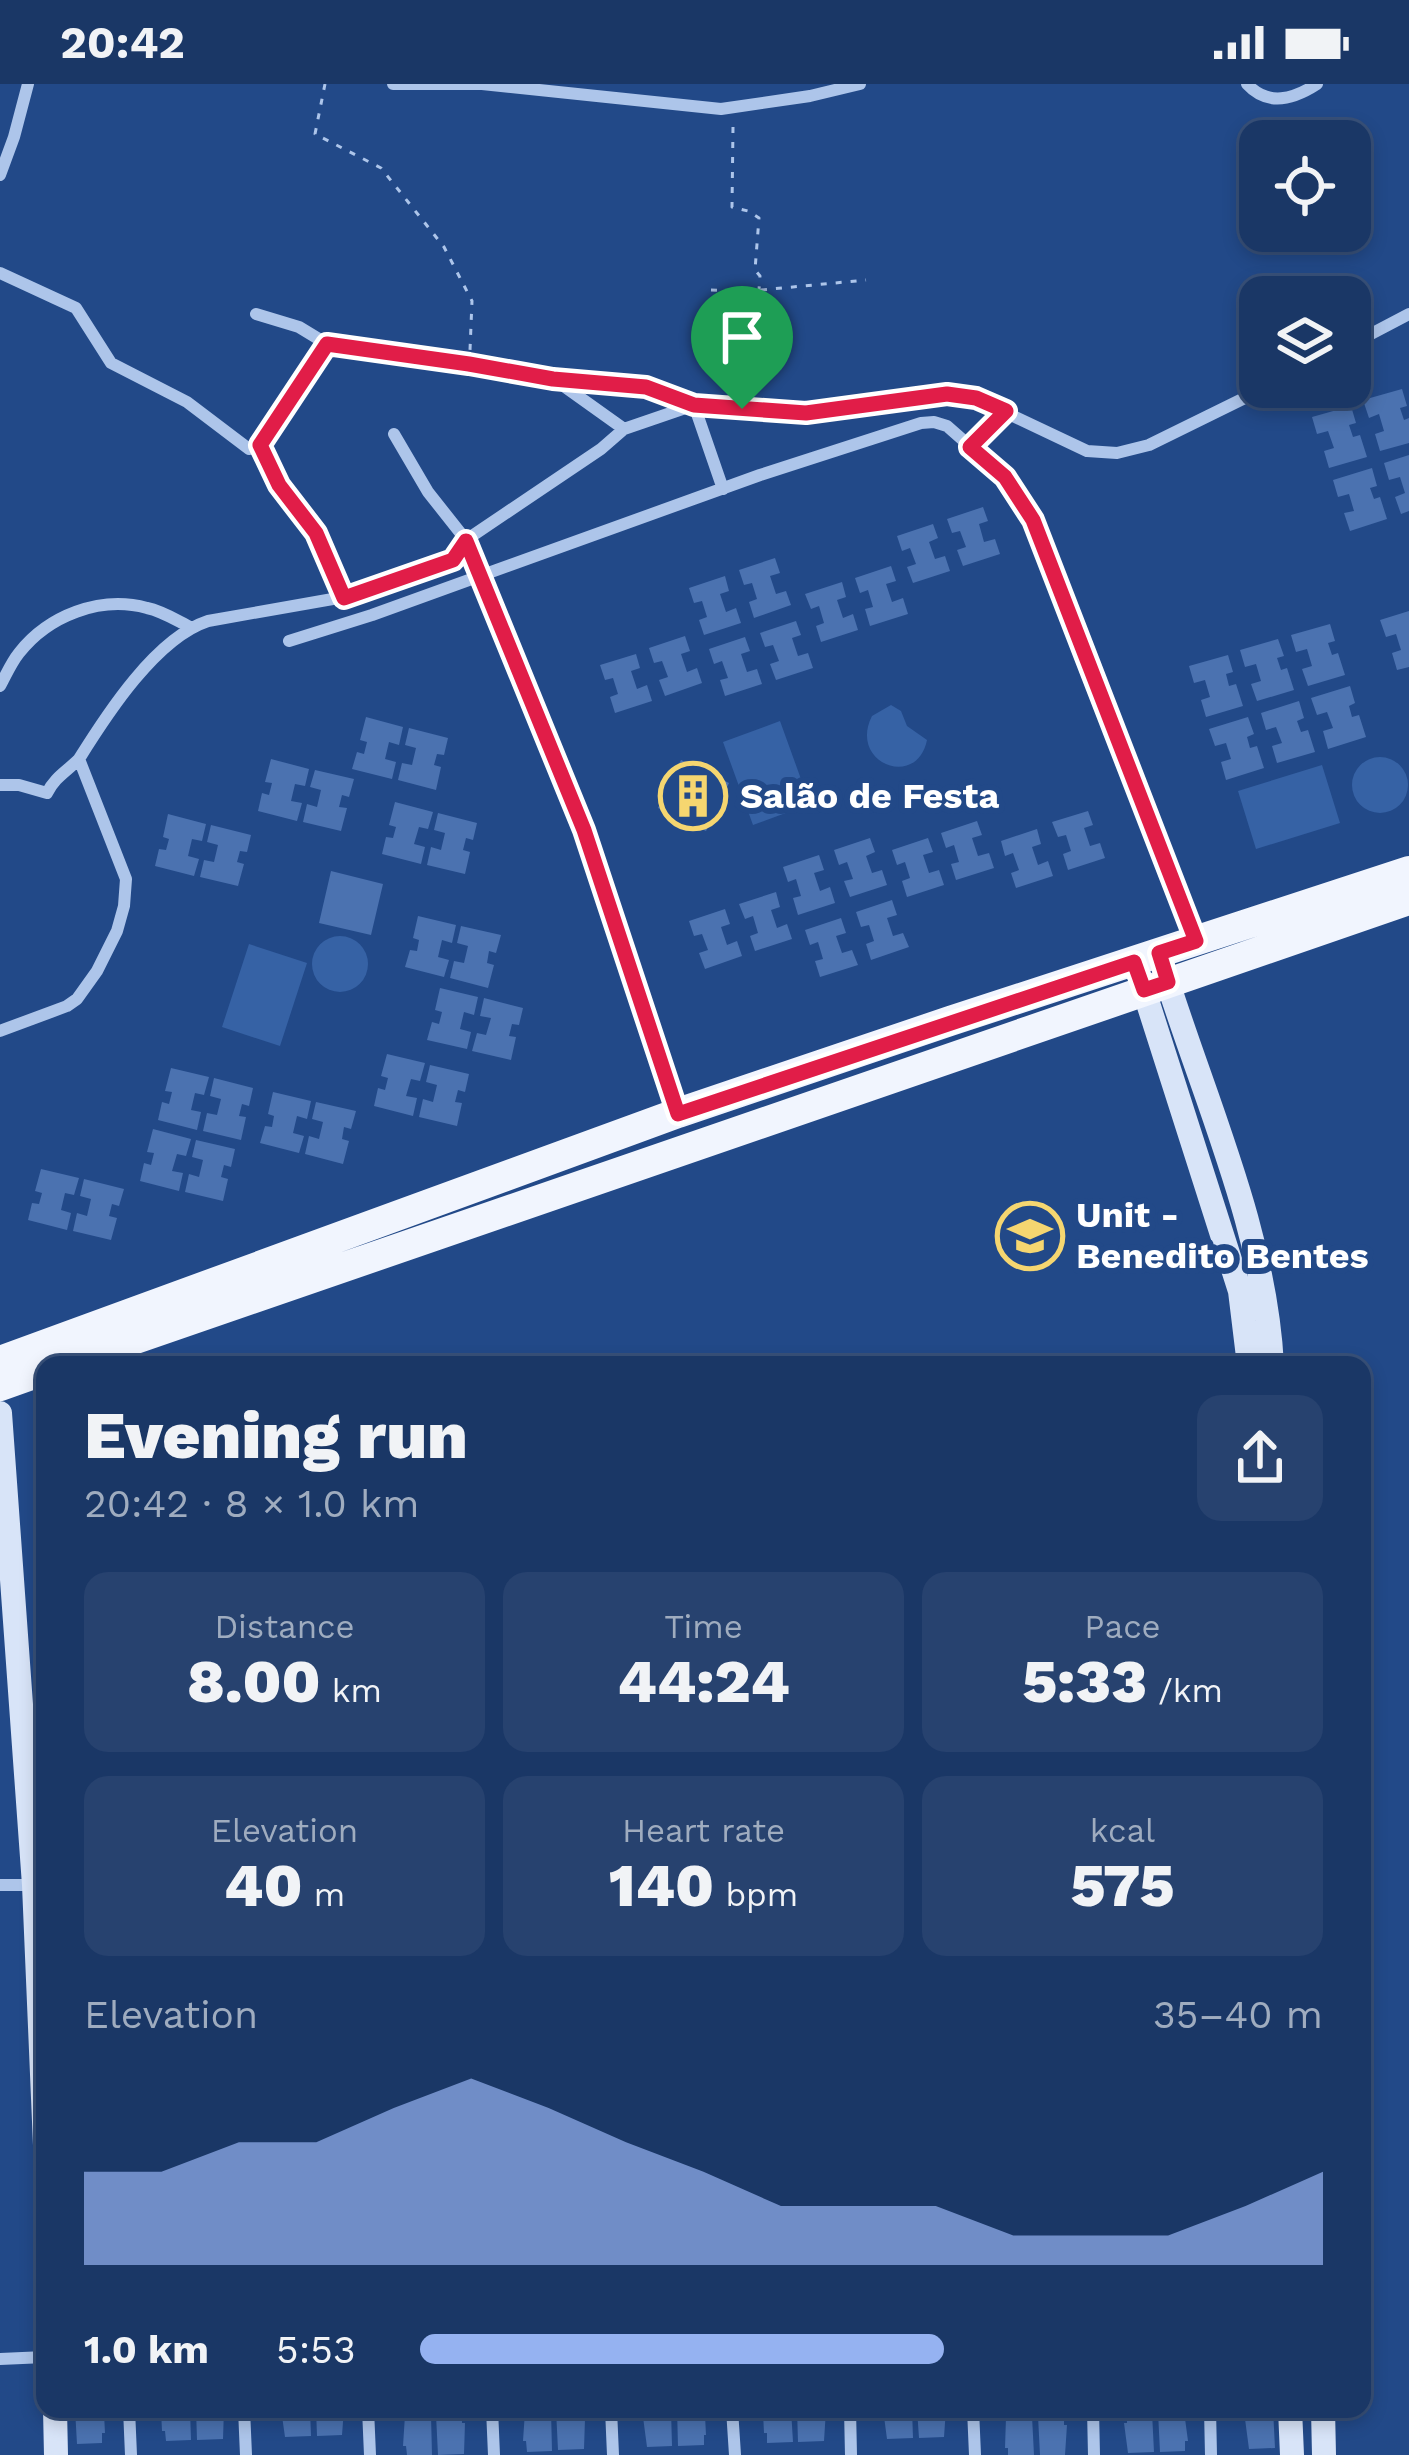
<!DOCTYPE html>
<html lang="en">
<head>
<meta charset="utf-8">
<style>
	:root { --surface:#1a3766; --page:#27426f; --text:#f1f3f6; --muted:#9facbf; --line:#38517a; --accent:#95b2f1 }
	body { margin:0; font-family:"Work Sans",sans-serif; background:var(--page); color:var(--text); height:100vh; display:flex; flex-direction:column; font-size:45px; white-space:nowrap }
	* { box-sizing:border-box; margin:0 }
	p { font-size:39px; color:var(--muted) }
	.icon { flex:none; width:66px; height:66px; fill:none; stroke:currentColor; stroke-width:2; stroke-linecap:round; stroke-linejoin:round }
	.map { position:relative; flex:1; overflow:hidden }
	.panel { position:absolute; left:36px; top:1272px; width:1335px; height:1062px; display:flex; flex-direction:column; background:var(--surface); border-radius:24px; box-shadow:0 6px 18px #0003,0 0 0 3px var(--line) }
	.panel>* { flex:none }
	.controls { position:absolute; left:1239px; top:36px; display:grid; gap:24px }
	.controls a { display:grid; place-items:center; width:132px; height:132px; border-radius:24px; background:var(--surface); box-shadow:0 6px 18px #0003,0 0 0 3px var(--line); font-size:60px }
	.pin { position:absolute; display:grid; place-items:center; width:102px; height:102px; color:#fff; margin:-123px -51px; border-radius:50% 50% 50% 0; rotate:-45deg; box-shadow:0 0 12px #0007 }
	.pin .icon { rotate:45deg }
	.round { display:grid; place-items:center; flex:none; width:126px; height:126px; border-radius:24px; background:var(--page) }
	.headline { display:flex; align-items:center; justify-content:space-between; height:204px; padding:0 48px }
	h1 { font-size:66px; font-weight:800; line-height:90px }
	.metrics { display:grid; grid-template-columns:repeat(3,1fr); gap:18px; height:204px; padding:12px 48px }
	.metrics div { display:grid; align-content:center; border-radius:24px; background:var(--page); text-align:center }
	.metrics b { font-size:60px; font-weight:800 }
	.metrics small { font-size:33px; font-weight:400 }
	.metrics p { font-size:33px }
	.chart { height:336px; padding:24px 48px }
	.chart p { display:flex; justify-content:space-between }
	.chart svg { width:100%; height:216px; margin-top:12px; fill:var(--accent); opacity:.7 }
	ul { padding:0 48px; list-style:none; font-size:39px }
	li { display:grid; grid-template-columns:192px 144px 1fr; align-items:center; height:90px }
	li i { height:30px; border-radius:15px; background:var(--accent) }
	.status { display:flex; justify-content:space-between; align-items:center; height:84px; padding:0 60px; background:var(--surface); direction:ltr }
	.status svg { height:33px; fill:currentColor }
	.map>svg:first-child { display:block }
</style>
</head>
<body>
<div class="status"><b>20:42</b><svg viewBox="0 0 49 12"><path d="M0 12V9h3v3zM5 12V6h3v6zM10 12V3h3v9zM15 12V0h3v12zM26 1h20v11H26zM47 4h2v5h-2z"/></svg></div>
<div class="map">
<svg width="1409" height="2371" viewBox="0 0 1409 2371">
	<rect width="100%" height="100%" fill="#224988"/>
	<path fill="#3662a5" d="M891,621l10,6 6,15 20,14c-10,50 -79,23 -55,-24z
		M780,637l30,83 -57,21 -30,-83z
		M1352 701a28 28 0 1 1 56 0a28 28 0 1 1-56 0Z
		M1322,681l18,58 -84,26 -18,-58z
		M312 880a28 28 0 1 1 56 0a28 28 0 1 1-56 0Z
		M249,860l58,19 -27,83 -58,-19z"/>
	<path fill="#4b72b0" d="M1402,305l5,17 -7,2 4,12 5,-2v25l-29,8 -5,-17 9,-3 -5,-17 -10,4 -6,-18z
		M1351,322l5,17 -7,2 4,12 7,-2 7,22 -38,11 -5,-17 10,-3 -6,-17 -11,3 -5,-17z
		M1409,371v56l-8,3 -6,-17 10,-4 -5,-16 -11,3 -5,-17z
		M1372,384l5,18 -7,2 4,11 6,-2 7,22 -37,12 -6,-18 10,-2 -5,-17 -11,3 -5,-17z
		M983,423l5,14 -9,3 5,18 11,-3 5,15 -37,12 -6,-16 9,-3 -6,-16 -8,2 -5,-14z
		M933,440l5,14 -9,4 6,17 10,-3 5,15 -37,12 -6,-16 9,-3 -6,-16 -8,3 -5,-15z
		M775,474l5,15 -10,3 6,18 10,-3 5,14 -37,13 -5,-16 8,-3 -5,-16 -8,2 -5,-15z
		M891,482l5,15 -10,3 6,18 11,-4 5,16 -38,12 -5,-17 8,-2 -5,-17 -8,3 -5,-15z
		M725,492l4,15 -9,3 6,18 10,-4 5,15 -37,12 -5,-15 8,-3 -5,-16 -8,2 -5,-15z
		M842,498l4,15 -9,3 6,18 10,-4 5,16 -37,12 -5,-16 8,-3 -5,-17 -8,3 -6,-15z
		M1409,527v56l-12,3 -5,-17 9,-3 -5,-16 -10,3 -6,-17z
		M796,537l5,14 -9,3 6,18 10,-3 5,15 -37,12 -6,-16 9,-3 -6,-16 -8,2 -5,-14z
		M1330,540l5,17 -7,2 4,12 6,-2 7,22 -37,11 -6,-17 10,-3 -5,-17 -11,3 -5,-17z
		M685,552l5,15 -9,3 6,18 10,-4 5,15 -37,13 -6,-16 9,-3 -6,-16 -8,2 -5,-15z
		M745,553l5,14 -9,3 6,18 10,-3 5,15 -37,12 -5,-16 8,-2 -6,-17 -8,3 -5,-15z
		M1278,555l6,17 -7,2 4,12 6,-2 7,22 -37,11 -6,-17 10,-3 -5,-17 -11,3 -5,-17z
		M636,570l4,14 -9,3 6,18 10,-4 5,16 -37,12 -5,-16 8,-3 -5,-16 -8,2 -5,-15z
		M1228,571l5,17 -7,2 3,12 7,-2 7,22 -37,11 -5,-17 9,-3 -5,-17 -11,3 -5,-17z
		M1350,602l5,17 -6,3 3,11 7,-2 7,22 -38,12 -5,-18 10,-3 -6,-16 -10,3 -6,-17z
		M1299,617l5,17 -7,3 4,11 7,-2 7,22 -38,11 -5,-17 10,-3 -6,-16 -10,3 -5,-17z
		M366,633l37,10 -4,18 -10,-3 -4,17 11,3 -4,17 -40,-10 5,-17 7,2 3,-12 -7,-2z
		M1248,633l6,17 -7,3 3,11 7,-2 7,22 -38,12 -5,-18 10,-3 -5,-16 -11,3 -6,-17z
		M409,644l39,10 -4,17 -7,-1 -3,11 7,2 -5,23 -38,-10 4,-17 10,2 4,-17 -11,-3z
		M271,675l38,10 -4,17 -10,-2 -4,17 11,2 -5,18 -39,-10 4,-18 7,2 3,-12 -7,-1z
		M681,676l48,23 -23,48 -48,-23z
		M315,686l39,9 -5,18 -7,-2 -3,12 8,1 -6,23 -38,-9 4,-18 10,3 4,-17 -11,-3z
		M395,718l38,10 -5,17 -9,-2 -5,17 11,3 -4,17 -39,-10 4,-17 7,1 3,-11 -7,-2z
		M1088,727l5,14 -9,3 6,18 10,-3 5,15 -37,12 -5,-16 8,-3 -5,-16 -8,2 -6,-15z
		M438,729l39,10 -4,17 -7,-2 -3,12 7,2 -5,22 -38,-9 4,-18 10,3 4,-17 -11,-3z
		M168,730l38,10 -4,17 -10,-2 -4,17 11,3 -5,17 -39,-10 4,-17 7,1 3,-11 -6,-2z
		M977,737l5,14 -10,3 6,18 11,-3 5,15 -38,12 -5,-16 8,-2 -5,-17 -8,3 -5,-15z
		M211,741l40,10 -4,17 -7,-1 -3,11 7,2 -6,22 -38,-9 4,-17 10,2 4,-17 -11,-3z
		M1037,745l4,15 -9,3 6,18 10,-4 5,15 -37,12 -5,-15 8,-3 -6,-17 -8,3 -4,-15z
		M870,754l5,14 -9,4 6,17 10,-3 5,15 -37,12 -6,-16 9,-2 -6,-17 -8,3 -5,-15z
		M928,754l5,14 -10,3 6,18 10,-3 5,15 -37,12 -5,-16 8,-3 -5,-16 -8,3 -5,-15z
		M819,771l5,15 -10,3 6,18 10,-4 5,16 -37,12 -5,-17 8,-2 -5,-17 -8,3 -5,-15z
		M331,787l52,13 -12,51 -52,-12z
		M776,808l4,15 -9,3 6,18 10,-4 5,15 -37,12 -5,-15 8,-3 -5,-17 -8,3 -6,-15z
		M892,816l5,15 -10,3 6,18 10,-3 6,14 -38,13 -5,-16 8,-3 -5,-16 -8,2 -5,-15z
		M725,825l5,15 -9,3 6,18 10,-4 5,15 -37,13 -6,-16 9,-3 -6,-16 -8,2 -5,-15z
		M418,832l38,9 -4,18 -10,-3 -4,17 11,3 -5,17 -39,-10 5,-17 7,1 2,-11 -6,-2z
		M841,834l5,15 -10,3 6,17 10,-3 6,15 -38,12 -5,-16 8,-2 -5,-17 -8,3 -5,-15z
		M461,842l40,9 -5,18 -7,-2 -2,12 7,2 -6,23 -38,-10 4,-17 10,2 4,-17 -11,-3z
		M440,904l38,9 -4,18 -10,-3 -4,17 11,3 -4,17 -40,-9 5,-18 7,2 3,-12 -7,-2z
		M484,914l39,10 -4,17 -7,-1 -3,12 7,1 -5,23 -39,-9 5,-18 9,2 5,-17 -11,-2z
		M387,970l38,9 -5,18 -9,-2 -5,17 11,2 -4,18 -39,-10 4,-18 7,2 3,-12 -7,-2z
		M430,981l39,9 -4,18 -7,-2 -3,12 7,1 -5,23 -38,-9 4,-18 10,3 4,-17 -11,-3z
		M171,984l38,9 -5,18 -9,-2 -4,17 10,2 -4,18 -39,-10 4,-18 7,2 3,-12 -7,-1z
		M214,994l39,10 -4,18 -7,-2 -3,12 7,1 -5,23 -38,-9 4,-18 10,2 4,-16 -11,-3z
		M273,1008l38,9 -4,18 -10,-3 -4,17 11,3 -5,17 -39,-10 5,-17 7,1 2,-11 -6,-2z
		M316,1018l40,9 -5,18 -7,-2 -2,12 7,2 -6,23 -38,-10 4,-18 10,3 4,-17 -11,-3z
		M153,1045l38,10 -5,17 -9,-2 -5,17 11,2 -4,18 -39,-10 4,-18 7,2 3,-12 -7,-1z
		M196,1056l39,9 -4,18 -7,-2 -3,12 7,2 -5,22 -38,-9 4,-18 10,3 4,-17 -11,-3z
		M41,1085l38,9 -5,17 -9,-2 -4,17 10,3 -4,17 -39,-10 4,-17 7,1 3,-11 -7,-2z
		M84,1095l40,10 -5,17 -7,-2 -3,12 8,2 -6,22 -38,-9 4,-18 10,3 4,-17 -11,-3z
		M75,2325h26v4h3l1,20h-3v10l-25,1z
		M164,2325h26l1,31 -25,1 -1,-10h-3l-1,-20z
		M196,2325h28l-1,30 -26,1z
		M281,2325h29l1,27 -26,1z
		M316,2325h28l-2,26 -25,1z
		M582,2325l1,10h2l-1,30 -26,1 -2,-40z
		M645,2325h26l1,37 -25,1 -4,-30h3z
		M677,2325h25l1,6h2l1,20h-2v10l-26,1z
		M766,2325h25l2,33 -26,1v-10h-3l-1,-20 3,-1z
		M797,2325l29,1 -2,31 -26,1z
		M883,2325h29l1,29 -26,1z
		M917,2325h29l-2,28 -25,1z
		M1247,2325h26l2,39 -26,1 -4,-30h3z
		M551,2326l1,41 -25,1 -1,-11h-3l2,-30z
		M1184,2327l4,30h-3v10l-25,1 -2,-40z
		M1152,2328l2,40 -26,1 -4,-30h3v-10z
		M462,2330v9h3l-1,31 -26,1 -2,-40z
		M405,2331h26l1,40h-25l-1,-9h-3z
		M1064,2331v10h3l-2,30h-25l-2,-39z
		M1032,2332l2,39h-26v-7h-3l1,-31z"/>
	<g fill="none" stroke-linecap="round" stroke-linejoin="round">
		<path stroke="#adc5ea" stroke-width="3" stroke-dasharray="6 9" stroke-linecap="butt" d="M325,0l-10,50 66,34 63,79 28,54 -2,49
			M733,43l-1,80 16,4 11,7 -4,52 5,6 -1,14 7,3 -4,56 -14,41
			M711,206l48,2
			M761,206l105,-10
			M266,374l13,27 37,48 20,46"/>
		<path stroke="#adc5ea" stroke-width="12" d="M393,0h89l239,25 89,-13 50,-12
			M1247,0c21,23 47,15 70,0
			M0,91l14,-38 14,-53
			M0,189l76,35 35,55 76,39 62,47 12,-4 66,-101
			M256,230l43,13 28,17 142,20 84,14 93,9 48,18 112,8 117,-17 24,-2 30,5 110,52 30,2 32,-8 118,-58
			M1350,261l59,-31
			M554,295l70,50
			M394,350l34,58 38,48 15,36 103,254 94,282
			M970,363l36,-36
			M289,557l83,-26 388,-140 161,-52 13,-1 13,4 58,51 28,43 163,421
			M0,602c6,-11 11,-23 19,-33 29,-37 81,-58 128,-45 15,3 29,12 43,19
			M0,701h19l28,8c8,-16 19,-21 32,-34
			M0,947l67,-25 10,-7 20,-28 20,-40 7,-25 2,-27 -47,-120c28,-45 77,-121 129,-138l136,-24 109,-37 13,-20 135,-91 23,-20 70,-24 29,84
			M0,1801h34
			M0,2275l45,-2
			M129,2325l2,46
			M244,2325l2,46
			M368,2325l2,46
			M492,2325l2,46
			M611,2325l2,46
			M732,2325l3,46
			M850,2325l1,46
			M973,2325l2,46
			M1093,2325l1,46
			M1210,2325l1,46"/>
		<path stroke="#d8e4f8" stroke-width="24" d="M1163,883c40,130 102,261 109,398
			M1139,891l101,316 9,74
			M0,1329l34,472 11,260
			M55,2325l1,46
			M1290,2325l2,46
			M1323,2325l1,46"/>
		<path stroke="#f1f5fe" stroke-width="30" d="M0,1277l678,-248 272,-92 459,-150
			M60,1281l1349,-465
			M0,1302l45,-16"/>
	</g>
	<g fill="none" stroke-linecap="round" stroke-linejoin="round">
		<g stroke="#fff" stroke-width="24">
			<path id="route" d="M327,260l142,20 84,15 93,8 48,18 112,8 141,-19 29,4 30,13 -36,36 35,30 28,43 163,421 -37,12 9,29 -24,8 -10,-28 -456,152 -94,-284 -118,-289 -13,19 -109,38 -28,-65 -37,-48 -19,-40z"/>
		</g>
		<use href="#route" stroke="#e11d48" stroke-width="15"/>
	</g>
	<defs>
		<g id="building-ring" transform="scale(3.45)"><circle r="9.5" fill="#224988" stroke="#f5d670" stroke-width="1.5"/><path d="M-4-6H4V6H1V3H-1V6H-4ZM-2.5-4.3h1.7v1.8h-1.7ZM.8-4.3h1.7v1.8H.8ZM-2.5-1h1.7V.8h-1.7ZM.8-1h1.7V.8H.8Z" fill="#f5d670"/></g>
		<g id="university-ring" transform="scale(3.45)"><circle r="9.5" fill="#224988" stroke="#f5d670" stroke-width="1.5"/><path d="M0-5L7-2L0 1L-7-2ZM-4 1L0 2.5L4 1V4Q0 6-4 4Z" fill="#f5d670"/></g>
	</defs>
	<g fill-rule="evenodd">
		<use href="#building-ring" x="693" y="712"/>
		<use href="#university-ring" x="1030" y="1152"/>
	</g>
	<g text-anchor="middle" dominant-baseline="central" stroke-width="12" stroke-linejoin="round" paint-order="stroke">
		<g font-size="36" font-weight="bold" fill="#fff" stroke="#224988" text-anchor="start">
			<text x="740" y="712">Salão de Festa</text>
			<text x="1076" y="1131">Unit -<tspan x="1076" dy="41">Benedito Bentes</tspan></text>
		</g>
	</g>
</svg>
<div class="controls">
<a><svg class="icon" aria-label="locate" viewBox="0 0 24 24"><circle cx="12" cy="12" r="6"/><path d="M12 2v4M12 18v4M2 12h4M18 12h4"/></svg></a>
<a><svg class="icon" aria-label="layers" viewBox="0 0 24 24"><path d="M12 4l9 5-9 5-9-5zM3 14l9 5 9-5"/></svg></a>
</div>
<div class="pin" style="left:742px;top:325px;background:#1e9e55"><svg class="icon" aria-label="arrive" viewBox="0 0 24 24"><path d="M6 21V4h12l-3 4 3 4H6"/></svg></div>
<section class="panel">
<div class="headline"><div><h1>Evening run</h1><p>20:42 · 8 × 1.0 km</p></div><a class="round"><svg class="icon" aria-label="share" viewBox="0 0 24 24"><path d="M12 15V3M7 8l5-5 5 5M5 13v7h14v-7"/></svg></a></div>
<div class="metrics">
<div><p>Distance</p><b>8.00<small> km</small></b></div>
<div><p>Time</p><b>44:24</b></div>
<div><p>Pace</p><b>5:33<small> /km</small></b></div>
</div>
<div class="metrics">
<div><p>Elevation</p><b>40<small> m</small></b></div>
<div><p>Heart rate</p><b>140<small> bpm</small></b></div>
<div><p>kcal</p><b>575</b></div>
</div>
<div class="chart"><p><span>Elevation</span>35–40 m</p>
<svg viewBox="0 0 160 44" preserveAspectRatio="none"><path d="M0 44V25L10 25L20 19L30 19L40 12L50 6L60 12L70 19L80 25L90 32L100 32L110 32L120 38L130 38L140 38L150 32L160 25V44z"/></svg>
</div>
<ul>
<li><b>1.0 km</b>5:53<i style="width:58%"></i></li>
</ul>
</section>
</div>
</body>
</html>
